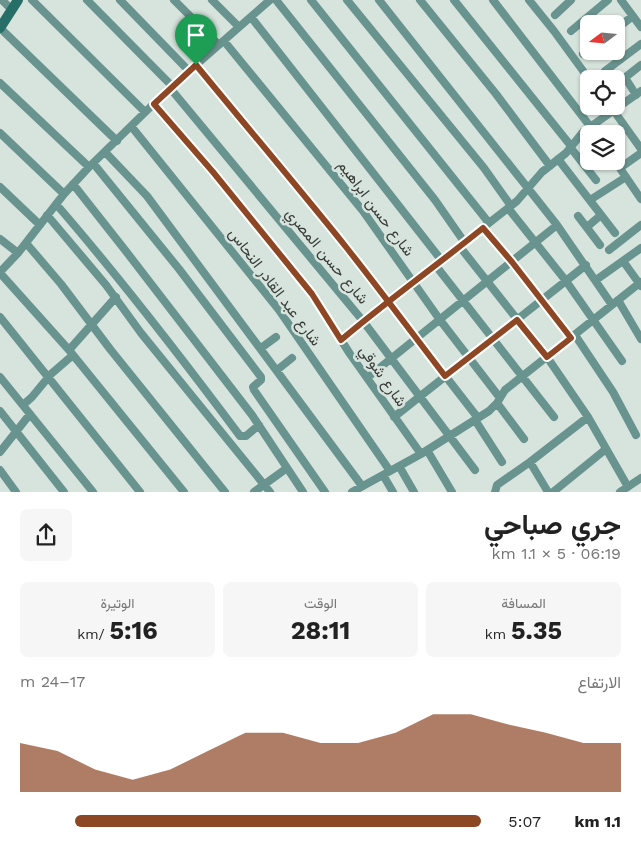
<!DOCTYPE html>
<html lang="ar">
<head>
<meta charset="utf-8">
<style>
	:root { --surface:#fff; --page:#f6f6f6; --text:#222; --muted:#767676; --accent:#8e4724 }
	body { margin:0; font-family:"Work Sans",Vazirmatn,sans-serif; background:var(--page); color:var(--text); direction:rtl; height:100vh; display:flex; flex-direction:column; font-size:19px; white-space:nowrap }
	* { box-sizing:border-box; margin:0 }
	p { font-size:16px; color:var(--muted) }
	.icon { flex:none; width:28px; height:28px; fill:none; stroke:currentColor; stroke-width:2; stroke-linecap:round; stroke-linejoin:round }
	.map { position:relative; height:492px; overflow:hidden; direction:ltr }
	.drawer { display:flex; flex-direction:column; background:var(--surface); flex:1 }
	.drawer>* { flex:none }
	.needle { width:32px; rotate:254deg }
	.tools { position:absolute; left:580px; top:15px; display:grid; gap:10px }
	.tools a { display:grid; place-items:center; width:45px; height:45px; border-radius:8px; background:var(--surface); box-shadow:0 1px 4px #0004; font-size:25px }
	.pin { position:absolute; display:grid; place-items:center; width:42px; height:42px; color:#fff; margin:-51px -21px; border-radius:50% 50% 50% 0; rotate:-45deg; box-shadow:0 0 5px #0007 }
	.pin .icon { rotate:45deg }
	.round { display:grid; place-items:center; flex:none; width:52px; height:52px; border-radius:8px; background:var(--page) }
	.summary { display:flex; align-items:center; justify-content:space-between; height:85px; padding:0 20px }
	h1 { font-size:28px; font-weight:700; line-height:38px }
	.stats { display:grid; grid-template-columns:repeat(3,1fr); gap:8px; height:85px; padding:5px 20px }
	.stats div { display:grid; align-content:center; border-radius:8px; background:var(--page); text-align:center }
	.stats b { font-size:25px; font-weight:700 }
	.stats small { font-size:14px; font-weight:400 }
	.stats p { font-size:14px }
	.chart { height:140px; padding:10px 20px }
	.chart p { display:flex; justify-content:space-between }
	.chart svg { width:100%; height:90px; margin-top:5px; fill:var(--accent); opacity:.7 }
	ul { padding:0 20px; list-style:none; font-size:16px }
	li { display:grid; grid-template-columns:80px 60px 1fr; align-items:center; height:38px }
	li i { height:12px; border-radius:6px; background:var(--accent) }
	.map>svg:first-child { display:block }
</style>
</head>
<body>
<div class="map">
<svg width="641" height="492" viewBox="0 0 641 492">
	<rect width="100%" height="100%" fill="#d7e3dd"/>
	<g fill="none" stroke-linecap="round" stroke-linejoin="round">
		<path stroke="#69938e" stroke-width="8" d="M2,0l10,10
			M32,0l113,112
			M87,0l85,86
			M120,0l69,71
			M174,0l45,45
			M212,0l27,27
			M276,0l159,200 30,43
			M311,0l178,223
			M347,0l137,168 27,38
			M379,0l178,225 55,80
			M420,0l76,94 54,72
			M454,0l117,146
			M493,0l103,134
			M529,0l25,31 35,48
			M621,0l20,27
			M555,15l16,-15
			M251,17l191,244
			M0,28l117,113
			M616,29l17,-13
			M571,31l37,-31
			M224,41l139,170 77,109 60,78
			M583,54l6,-4
			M196,65l150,183 132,170
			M605,71l36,-27
			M0,83l89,84
			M170,88l193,233 112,149
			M636,95l-10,-16 1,-3 14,-11
			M154,104l59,68 99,122 38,60 71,100
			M614,111l27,38
			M131,126l148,184 111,161
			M0,133l64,61
			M570,147l26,33
			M105,152l42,44 215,290
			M558,159l57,74
			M615,161l26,38
			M93,163l86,106 82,108v3l-8,7 1,3 71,102
			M620,168l21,-15
			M73,184l52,66 127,165 51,77
			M0,187l40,38
			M590,200l36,-23
			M56,204c65,75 125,153 184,232h6l13,-11
			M508,208l58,73 56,80
			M47,215l59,70 35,48 129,159
			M578,216l22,29
			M587,227l14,-12
			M483,228l29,34 59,76
			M0,239l18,14
			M26,243l35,41 49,65 115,143
			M460,247l87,110 41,60 40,70
			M609,250l32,-25
			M623,261l18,25
			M436,266l118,151
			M0,272l18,-19 46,-59 25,-27 83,-81 98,-86
			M0,273l69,77 115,142
			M596,280l45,-32
			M618,300l23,39
			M0,317l140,175
			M575,335l38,57 23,43
			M341,339l176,-138 25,-29 24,-19 17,-21 58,-41
			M261,348l15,-11
			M69,350l47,-53
			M277,370l15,-12
			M0,377l93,115
			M367,378l190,-153
			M497,403l27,36
			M23,405l9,-8 19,-23 22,-19
			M0,411l64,81
			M394,417l192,-152
			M475,420l27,42
			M427,450l25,42
			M0,452l30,-38
			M530,462l18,30
			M399,466l15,26
			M0,470l16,22
			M383,475l10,17
			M254,492l33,-24
			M352,492l69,-38 68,-43 8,-8 8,-13 136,-108
			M495,492l2,-7 33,-23 58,-45
			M553,492l53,-43
			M620,492l21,-14"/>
		<path stroke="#276e68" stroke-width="10" d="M0,28l18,-28"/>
	</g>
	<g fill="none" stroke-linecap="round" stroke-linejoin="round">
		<g stroke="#fff" stroke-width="10">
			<path id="route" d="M196,65l-42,39 59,68 99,122 29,46c46,-39 95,-74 142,-112l29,34 59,76 -24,19 -30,-37 -72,56c-33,-43 -65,-86 -99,-129 -49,-61 -100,-121 -150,-182"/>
		</g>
		<use href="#route" stroke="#8e4724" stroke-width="6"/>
	</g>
	<g text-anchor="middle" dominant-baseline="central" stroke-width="5" stroke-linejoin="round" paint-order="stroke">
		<g font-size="15" fill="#373c39" stroke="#d7e3dd">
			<text transform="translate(376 208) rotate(53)">شارع حسن ابراهيم</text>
			<text transform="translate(327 256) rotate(50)">شارع حسن المصري</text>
			<text transform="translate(275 287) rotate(53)">شارع عبد القادر النحاس</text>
			<text transform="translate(383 376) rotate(55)">شارع شوقي</text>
		</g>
	</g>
</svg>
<div class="tools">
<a><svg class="needle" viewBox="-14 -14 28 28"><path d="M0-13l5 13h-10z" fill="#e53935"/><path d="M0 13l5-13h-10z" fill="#767676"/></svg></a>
<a><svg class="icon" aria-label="locate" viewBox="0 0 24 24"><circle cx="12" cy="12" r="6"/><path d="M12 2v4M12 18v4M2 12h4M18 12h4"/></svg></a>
<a><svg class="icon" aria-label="layers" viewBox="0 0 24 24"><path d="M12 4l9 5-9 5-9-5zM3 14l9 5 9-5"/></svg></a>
</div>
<div class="pin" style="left:196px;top:65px;background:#1e9e55"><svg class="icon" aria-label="arrive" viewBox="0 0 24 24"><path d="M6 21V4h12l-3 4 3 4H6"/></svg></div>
</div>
<section class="drawer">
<div class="summary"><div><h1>جري صباحي</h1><p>06:19 · 5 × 1.1 km</p></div><a class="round"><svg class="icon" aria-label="share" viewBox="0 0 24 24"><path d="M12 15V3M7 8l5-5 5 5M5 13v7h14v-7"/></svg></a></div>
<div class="stats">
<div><p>المسافة</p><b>5.35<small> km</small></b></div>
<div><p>الوقت</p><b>28:11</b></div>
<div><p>الوتيرة</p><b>5:16<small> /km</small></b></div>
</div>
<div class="chart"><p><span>الارتفاع</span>17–24 m</p>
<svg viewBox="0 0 160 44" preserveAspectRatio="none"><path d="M0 44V20L10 24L20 33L30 38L40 33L50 24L60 15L70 15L80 20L90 20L100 15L110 6L120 6L130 11L140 15L150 20L160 20V44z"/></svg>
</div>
<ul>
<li><b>1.1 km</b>5:07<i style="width:88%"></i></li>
</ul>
</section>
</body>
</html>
